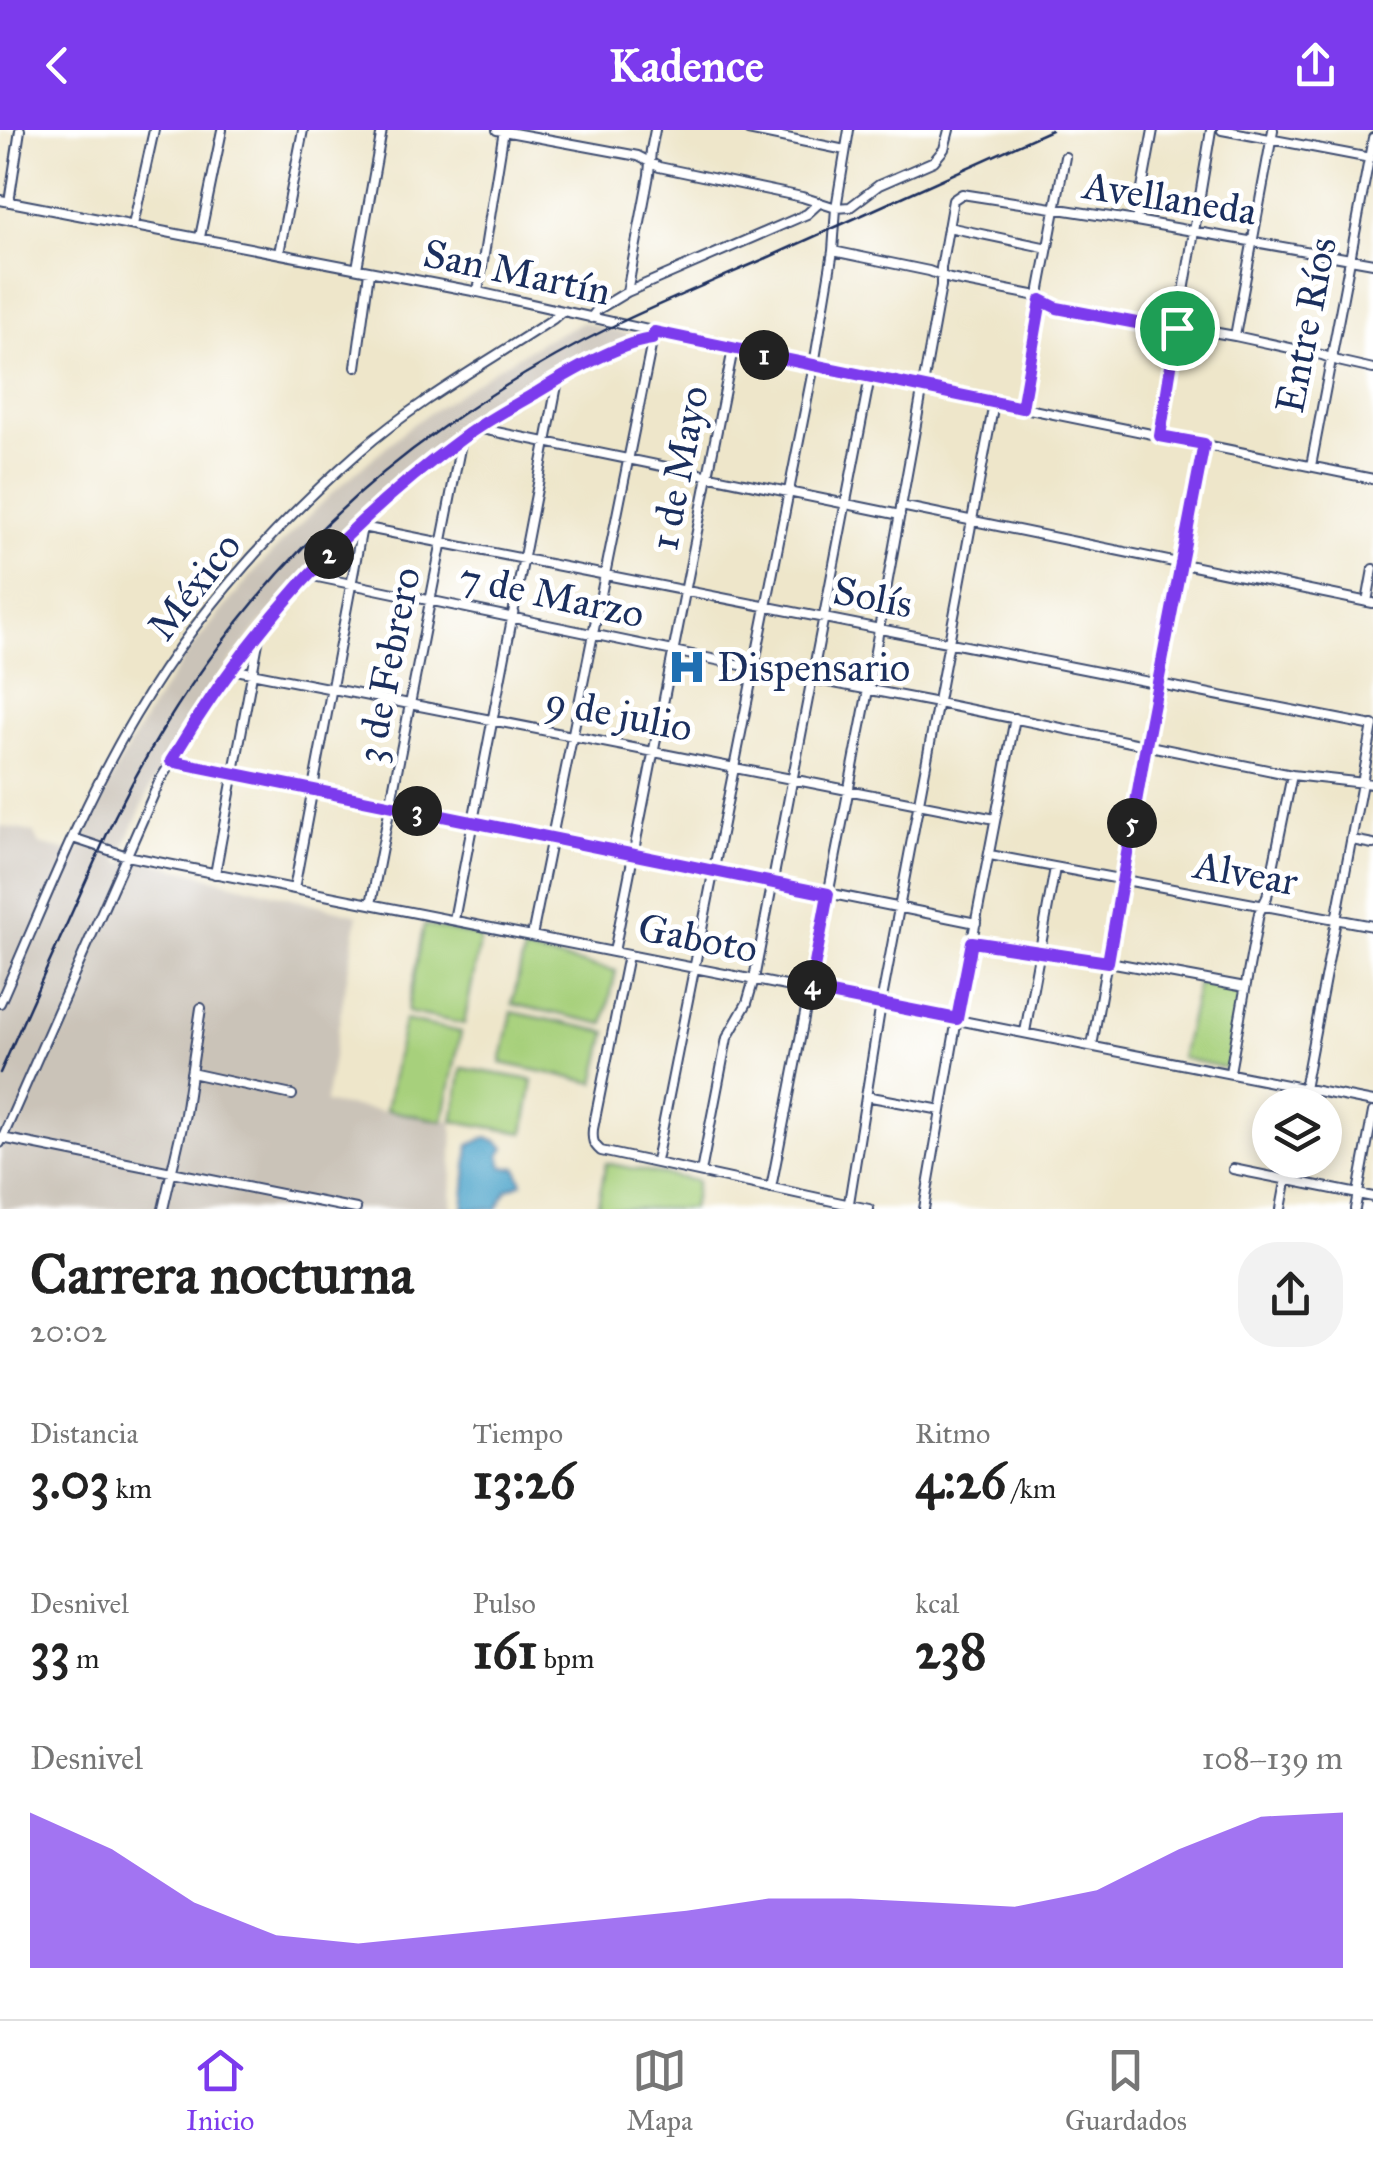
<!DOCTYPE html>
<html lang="es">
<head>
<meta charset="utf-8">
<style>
	:root { --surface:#fff; --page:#f2f2f2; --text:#222; --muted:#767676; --line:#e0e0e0; --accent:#7c3aed }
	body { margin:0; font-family:"IM FELL Great Primer",serif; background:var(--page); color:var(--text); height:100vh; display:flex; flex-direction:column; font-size:38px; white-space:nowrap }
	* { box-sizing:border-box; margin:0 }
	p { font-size:32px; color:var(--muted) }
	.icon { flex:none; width:55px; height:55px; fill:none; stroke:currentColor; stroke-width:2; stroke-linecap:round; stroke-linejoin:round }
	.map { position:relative; height:1079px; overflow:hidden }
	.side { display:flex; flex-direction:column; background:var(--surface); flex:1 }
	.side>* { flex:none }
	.controls { position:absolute; left:1252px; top:958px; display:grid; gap:20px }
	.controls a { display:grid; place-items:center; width:90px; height:90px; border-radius:50%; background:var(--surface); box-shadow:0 5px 15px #0003; font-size:50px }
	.pin { position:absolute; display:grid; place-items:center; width:85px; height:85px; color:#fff; margin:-42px; border:5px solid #fff; border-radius:50%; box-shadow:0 2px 10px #0007 }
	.km { position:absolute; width:50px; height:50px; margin:-25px; border-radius:50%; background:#222; color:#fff; font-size:28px; line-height:50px; text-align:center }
	.round { display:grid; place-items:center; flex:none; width:105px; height:105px; border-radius:40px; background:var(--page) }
	.summary { display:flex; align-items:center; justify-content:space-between; height:170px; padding:0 30px }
	h1 { font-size:55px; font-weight:700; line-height:75px }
	.stats { display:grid; grid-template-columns:repeat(3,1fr); gap:15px; height:170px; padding:10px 30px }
	.stats div { display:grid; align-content:center }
	.stats b { font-size:50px; font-weight:700 }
	.stats small { font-size:28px; font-weight:400 }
	.stats p { font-size:28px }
	.chart { height:280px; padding:20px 30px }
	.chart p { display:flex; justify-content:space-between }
	.chart svg { width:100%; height:180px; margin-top:10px; fill:var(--accent); opacity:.7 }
	header { display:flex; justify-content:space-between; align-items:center; height:130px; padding:0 30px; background:var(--accent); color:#fff; font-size:45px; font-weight:700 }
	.menu { display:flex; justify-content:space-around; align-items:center; height:140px; border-top:2px solid var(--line); background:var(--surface); font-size:28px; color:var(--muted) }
	.menu a { display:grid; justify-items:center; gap:5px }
	.menu .selected { color:var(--accent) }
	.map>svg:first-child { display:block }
</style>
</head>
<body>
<header><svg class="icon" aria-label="back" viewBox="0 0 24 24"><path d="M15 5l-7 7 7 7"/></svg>Kadence<svg class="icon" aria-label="share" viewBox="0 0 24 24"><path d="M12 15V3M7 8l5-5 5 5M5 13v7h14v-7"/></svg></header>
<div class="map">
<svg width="1373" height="1079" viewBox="0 0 1373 1079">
	<rect width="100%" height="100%" fill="#fff"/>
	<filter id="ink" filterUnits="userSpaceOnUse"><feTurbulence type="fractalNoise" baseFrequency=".01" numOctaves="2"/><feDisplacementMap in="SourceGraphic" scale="20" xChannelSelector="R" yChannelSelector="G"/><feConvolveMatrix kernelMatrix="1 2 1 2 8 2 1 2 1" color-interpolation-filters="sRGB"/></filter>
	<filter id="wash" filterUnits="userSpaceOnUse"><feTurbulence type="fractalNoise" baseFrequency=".0048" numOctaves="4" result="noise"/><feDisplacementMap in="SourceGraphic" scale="40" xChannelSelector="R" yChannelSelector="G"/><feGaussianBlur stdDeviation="2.25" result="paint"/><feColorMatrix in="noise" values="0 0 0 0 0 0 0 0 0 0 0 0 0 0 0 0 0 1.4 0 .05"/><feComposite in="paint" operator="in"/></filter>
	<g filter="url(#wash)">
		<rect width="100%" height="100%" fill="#eee6ca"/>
		<path fill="#cac3b8" d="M583,192l53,14 -93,47 -87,55 -46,35 -92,87 -62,69 -31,40 -34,50 -40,67 -33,75 6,2 3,-7 231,59 -33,188 128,18 -2,88h-451v-383l33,6 6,12 38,9 39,-84 40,-69 33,-49 69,-84 75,-75 77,-66 86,-57 49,-29z"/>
		<path fill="#a7d07b" stroke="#61806c" stroke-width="2.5" d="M424,795l57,12 -17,87 -57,-12z
			M524,821l92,20 -12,53 -92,-20z
			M1198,853l43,8 -14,77 -46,-10z
			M512,882l95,20 -12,51 -94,-20z
			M404,890l57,12 -18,89 -57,-11z
			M462,938l71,12 -9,53 -71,-12z
			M606,1033l91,18 -5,28h-95z"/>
		<path fill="#4da4ca" stroke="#346a94" stroke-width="2.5" d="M486,1008l11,3 8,7 -5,7 3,12 14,1 5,15 -15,7 -10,19h-34l6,-64z"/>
	</g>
	<g filter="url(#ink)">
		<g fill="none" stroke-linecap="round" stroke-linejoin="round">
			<g stroke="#3b4a6e" stroke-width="12">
				<path id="minor" d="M497,0l141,26 21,11 143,30 34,11 14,-1 29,-22 55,-24 10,-12 5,-19
					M748,0l97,20
					M1222,0l148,28
					M0,70l478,92 255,57 640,130
					M9,72l11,-72
					M1136,91l17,-91
					M133,95l21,-95
					M948,97l100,21
					M200,107l22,-107
					M833,121l96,20 21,8 82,16 25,13 106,20 21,-1 51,9 87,19 16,6 35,8
					M279,123l24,-123
					M357,138l25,-138
					M478,162l26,-162
					M627,162l22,-117 2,-25 4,-20
					M591,188l6,-8 30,-18 180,-78 12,-11
					M1235,206l38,-206
					M356,237l13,-95
					M1022,278l18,-98v-21l25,-132
					M477,298l423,87
					M1160,305l51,-305
					M1311,336l62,-328
					M901,376l472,97
					M362,397l1011,199
					M308,445l447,93 183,35 354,72 81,9
					M1367,472l6,-33
					M231,539l764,150
					M171,631l805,162
					M73,708l54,18 1246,246
					M1352,710l21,4
					M990,725l383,71
					M215,744l44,-237
					M294,759l68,-362
					M371,774l91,-466
					M454,790l104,-540
					M532,806l121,-599
					M972,812l137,20 136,25
					M614,822l119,-603
					M628,825l-35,174c-1,11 0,15 8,22l268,58
					M0,873c43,-97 81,-196 135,-287 59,-100 138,-189 225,-265 58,-51 128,-89 193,-132l8,-7
					M1025,902l30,-164
					M1092,916l53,-301 59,-301
					M1230,942l29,-159 8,-16 25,-122
					M191,943l101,22
					M866,966l75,14
					M1301,975l72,-380
					M2,1008l354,71
					M0,1013l160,-363 60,-96 53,-68 35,-41 51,-52 103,-85 111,-68 67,-28 12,-3
					M656,1031l158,-796 19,-114 3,-43 13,-78
					M1233,1039l140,28
					M701,1042l26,-134 20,-35 7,-24 116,-602
					M771,1058l97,-498 73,-404v-18l12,-68 9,-6 174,27 237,42
					M163,1079l22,-95 16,-106
					M848,1079l33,-205 113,-601
					M924,1079l33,-190 58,-301
					M1281,1079l9,-49
					M1355,1079l18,-97"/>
			</g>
			<use href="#minor" stroke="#fff" stroke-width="8"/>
			<path stroke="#1b2f5e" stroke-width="2.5" d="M0,943l115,-257c76,-153 186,-289 327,-388 55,-39 114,-74 175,-104 50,-24 101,-45 152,-67 94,-42 188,-85 282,-127"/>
		</g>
	</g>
	<g fill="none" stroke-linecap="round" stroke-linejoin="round" filter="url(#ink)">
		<g stroke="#fff" stroke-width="20">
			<path id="route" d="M1041,170l16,8 106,20h14l-17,108 44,8 -58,301 -38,217 -136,-20 -15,77 -147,-29 18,-96 -657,-133c74,-126 174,-238 293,-324 23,-17 48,-30 72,-44 29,-18 82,-50 116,-54l2,-7 368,76z"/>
		</g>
		<use href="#route" stroke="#7c3aed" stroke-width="12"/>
	</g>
	<defs>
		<g id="hospital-bare" transform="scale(3)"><path d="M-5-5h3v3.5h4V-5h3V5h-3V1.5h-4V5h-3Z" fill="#1f6fb2" stroke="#fff" stroke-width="2.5" paint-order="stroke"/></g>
	</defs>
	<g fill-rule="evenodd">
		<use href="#hospital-bare" x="687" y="537"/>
	</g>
	<g text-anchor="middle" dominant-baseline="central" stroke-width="10" stroke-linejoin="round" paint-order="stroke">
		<g font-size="40" fill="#1b2f5e" stroke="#fff">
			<text transform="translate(1170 68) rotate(9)">Avellaneda</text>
			<text transform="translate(517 142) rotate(12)">San Martín</text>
			<text transform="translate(1306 195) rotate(-79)">Entre Ríos</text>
			<text transform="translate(679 338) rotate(-79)">1 de Mayo</text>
			<text transform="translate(194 456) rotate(-52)">México</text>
			<text transform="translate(552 465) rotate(12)">7 de Marzo</text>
			<text transform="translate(873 467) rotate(11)">Solís</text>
			<text transform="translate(388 535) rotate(-79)">3 de Febrero</text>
			<text transform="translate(619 584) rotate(11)">9 de julio</text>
			<text transform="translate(1246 743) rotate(10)">Alvear</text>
			<text transform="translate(698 808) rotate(11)">Gaboto</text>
		</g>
		<g font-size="40" fill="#1b2f5e" stroke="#fff" text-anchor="start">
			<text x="717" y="537">Dispensario</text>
		</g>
	</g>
</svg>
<div class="controls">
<a><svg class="icon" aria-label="layers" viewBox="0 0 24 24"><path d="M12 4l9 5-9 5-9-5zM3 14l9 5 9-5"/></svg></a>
</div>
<div class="pin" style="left:1177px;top:198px;background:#1e9e55"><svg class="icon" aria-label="arrive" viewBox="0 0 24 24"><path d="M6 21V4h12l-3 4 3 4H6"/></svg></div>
<b class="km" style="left:764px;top:225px">1</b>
<b class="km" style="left:329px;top:424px">2</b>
<b class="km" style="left:417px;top:681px">3</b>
<b class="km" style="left:812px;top:855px">4</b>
<b class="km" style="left:1132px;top:693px">5</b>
</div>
<section class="side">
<div class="summary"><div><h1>Carrera nocturna</h1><p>20:02</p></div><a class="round"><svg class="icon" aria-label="share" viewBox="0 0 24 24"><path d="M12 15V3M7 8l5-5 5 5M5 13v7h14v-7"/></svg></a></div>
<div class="stats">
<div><p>Distancia</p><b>3.03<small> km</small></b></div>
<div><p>Tiempo</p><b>13:26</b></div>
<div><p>Ritmo</p><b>4:26<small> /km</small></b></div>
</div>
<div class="stats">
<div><p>Desnivel</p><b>33<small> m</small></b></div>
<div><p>Pulso</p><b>161<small> bpm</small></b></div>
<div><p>kcal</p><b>238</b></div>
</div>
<div class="chart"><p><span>Desnivel</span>108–139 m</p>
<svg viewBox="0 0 160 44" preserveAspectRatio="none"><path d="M0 44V6L10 15L20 28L30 36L40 38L50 36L60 34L70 32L80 30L90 27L100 27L110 28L120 29L130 25L140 15L150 7L160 6V44z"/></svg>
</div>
</section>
<nav class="menu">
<a class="selected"><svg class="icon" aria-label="home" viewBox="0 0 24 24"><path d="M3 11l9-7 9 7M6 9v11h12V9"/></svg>Inicio</a>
<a><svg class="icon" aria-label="map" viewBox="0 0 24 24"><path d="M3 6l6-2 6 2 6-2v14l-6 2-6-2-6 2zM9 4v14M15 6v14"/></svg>Mapa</a>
<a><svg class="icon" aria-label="saved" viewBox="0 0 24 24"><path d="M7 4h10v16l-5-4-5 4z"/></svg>Guardados</a>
</nav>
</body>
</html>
